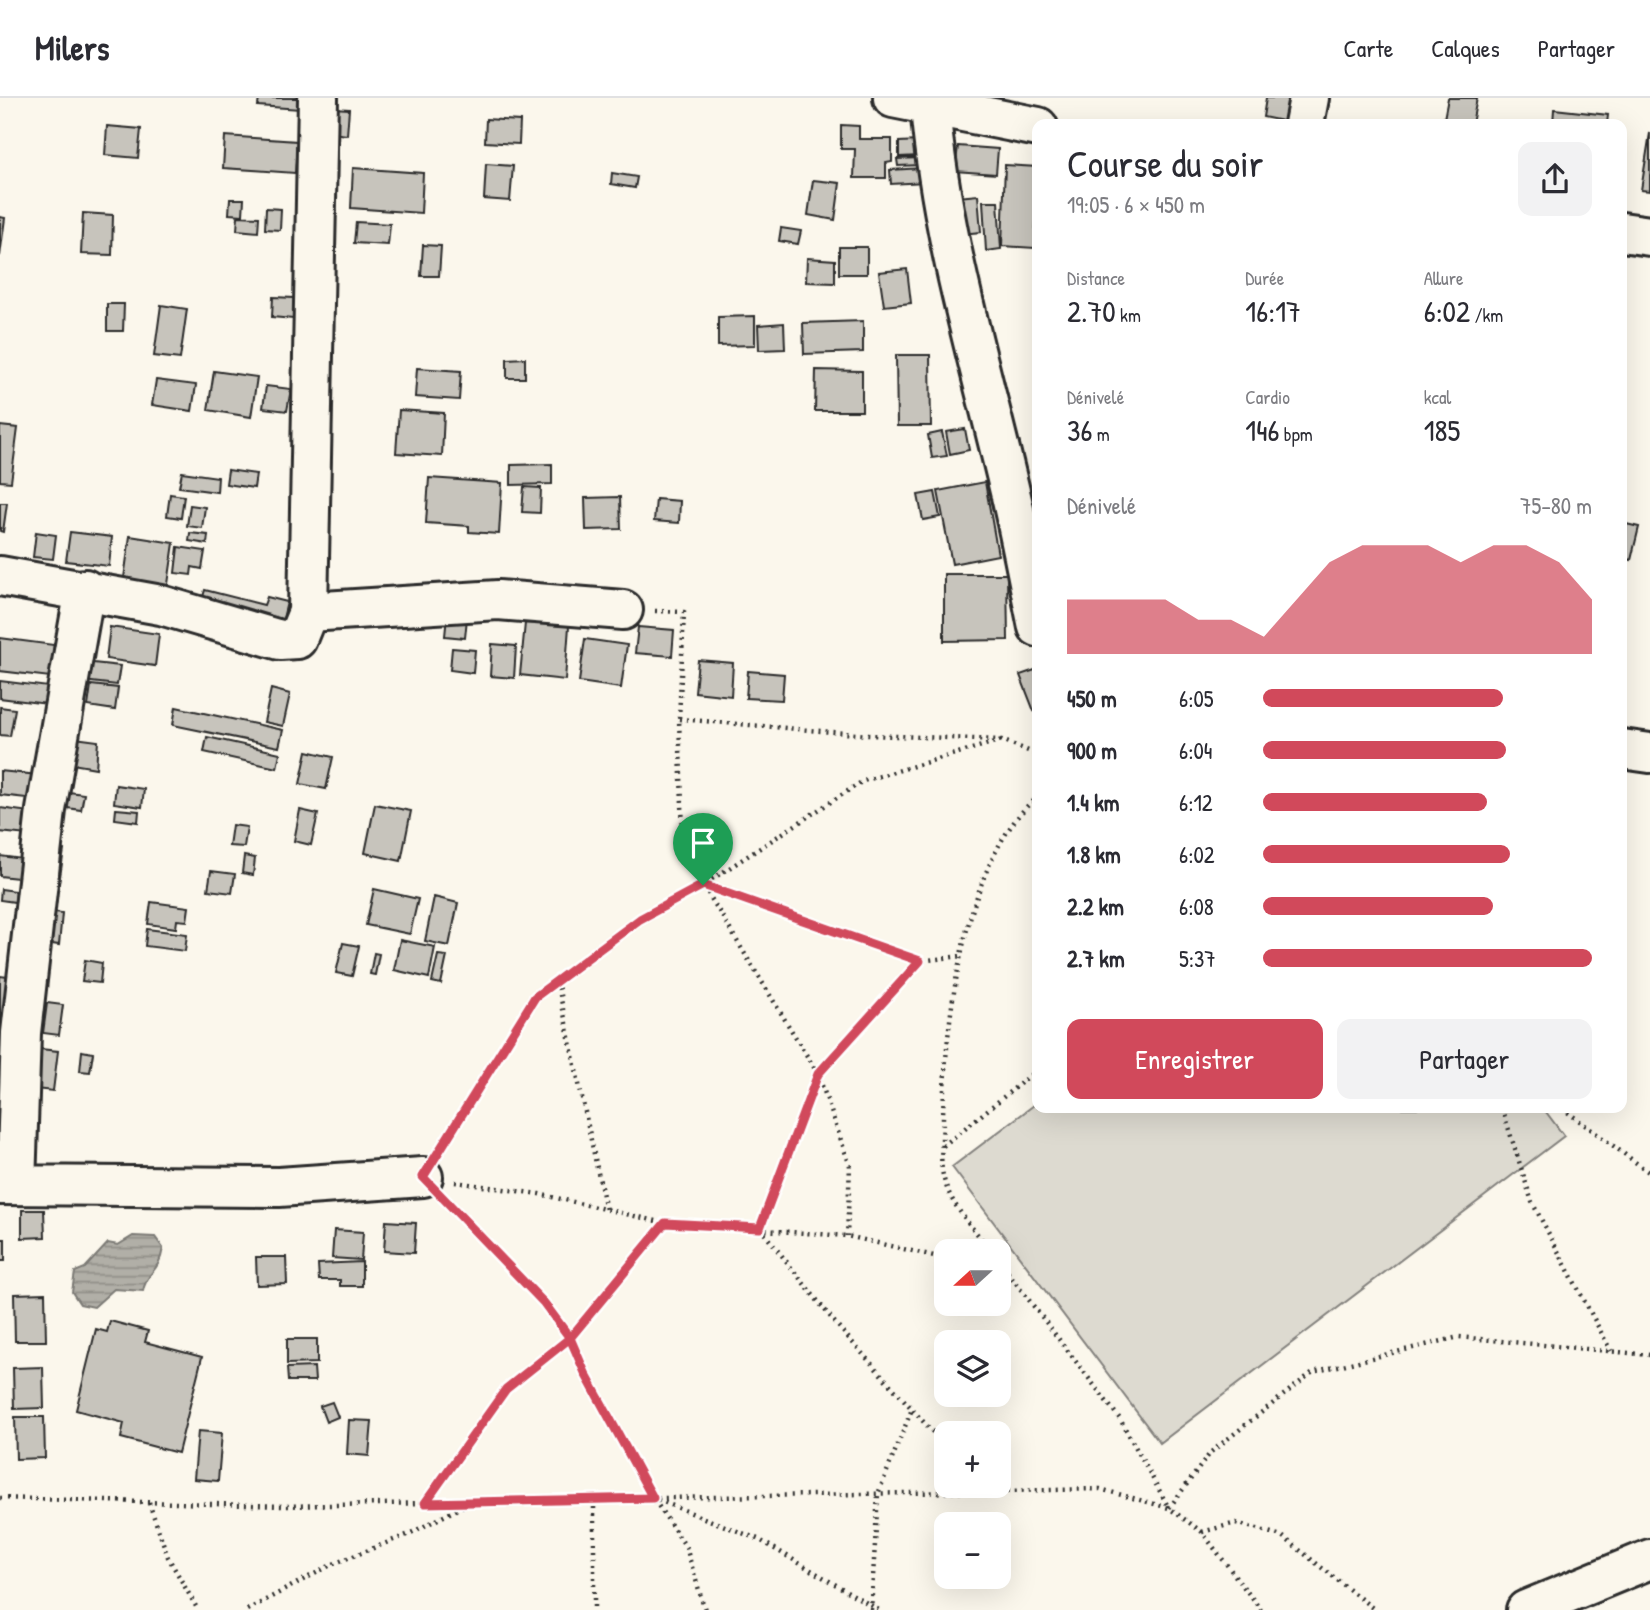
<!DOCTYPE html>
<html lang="fr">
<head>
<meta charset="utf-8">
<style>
	:root { --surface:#fff; --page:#f2f2f3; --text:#2b2b33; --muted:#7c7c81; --line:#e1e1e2; --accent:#d1495b }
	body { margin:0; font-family:"Patrick Hand",sans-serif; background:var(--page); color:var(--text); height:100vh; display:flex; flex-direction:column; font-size:26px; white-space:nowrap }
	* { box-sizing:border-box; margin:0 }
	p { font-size:23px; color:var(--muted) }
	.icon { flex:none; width:38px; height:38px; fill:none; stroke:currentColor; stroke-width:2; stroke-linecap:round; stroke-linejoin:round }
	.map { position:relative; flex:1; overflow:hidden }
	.side { position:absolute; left:1032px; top:21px; width:595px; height:994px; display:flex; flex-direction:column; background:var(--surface); border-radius:14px; box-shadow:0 7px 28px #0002 }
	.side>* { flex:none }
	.needle { width:46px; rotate:249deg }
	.fabs { position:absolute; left:934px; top:1141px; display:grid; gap:14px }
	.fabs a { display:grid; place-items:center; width:77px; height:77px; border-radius:14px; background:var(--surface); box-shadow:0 7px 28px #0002; font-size:35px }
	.pin { position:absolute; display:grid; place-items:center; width:60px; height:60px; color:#fff; margin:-72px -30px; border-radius:50% 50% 50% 0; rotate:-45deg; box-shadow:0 0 7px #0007 }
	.pin .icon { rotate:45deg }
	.round { display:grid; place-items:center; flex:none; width:74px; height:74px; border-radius:14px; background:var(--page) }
	.summary { display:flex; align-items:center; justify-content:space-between; height:119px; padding:0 35px }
	h1 { font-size:38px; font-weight:600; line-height:52px }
	.figures { display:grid; grid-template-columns:repeat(3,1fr); gap:10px; height:119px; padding:7px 35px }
	.figures div { display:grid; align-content:center }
	.figures b { font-size:30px; font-weight:600 }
	.figures small { font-size:19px; font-weight:400 }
	.figures p { font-size:19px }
	.chart { height:196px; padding:14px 35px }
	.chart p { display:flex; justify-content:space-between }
	.chart svg { width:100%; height:126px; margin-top:7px; fill:var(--accent); opacity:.7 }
	.action { display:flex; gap:14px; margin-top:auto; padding:14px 35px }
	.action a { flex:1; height:80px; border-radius:14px; background:var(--accent); color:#fff; font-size:28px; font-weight:600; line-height:80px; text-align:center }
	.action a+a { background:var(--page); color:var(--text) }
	ul { padding:0 35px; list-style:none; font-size:23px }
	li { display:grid; grid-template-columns:112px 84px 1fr; align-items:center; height:52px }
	li i { height:18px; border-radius:9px; background:var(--accent) }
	header { display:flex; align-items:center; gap:42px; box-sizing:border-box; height:98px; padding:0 35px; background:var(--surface); border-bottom:2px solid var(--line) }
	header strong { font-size:33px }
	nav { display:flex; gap:38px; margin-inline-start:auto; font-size:24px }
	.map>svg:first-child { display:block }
</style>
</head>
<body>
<header>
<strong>Milers</strong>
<nav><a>Carte</a><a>Calques</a><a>Partager</a></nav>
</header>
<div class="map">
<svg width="1650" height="1512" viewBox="0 0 1650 1512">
	<defs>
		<pattern id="water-rules" width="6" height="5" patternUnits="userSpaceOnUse" patternTransform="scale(1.75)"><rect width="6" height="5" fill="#b1afa7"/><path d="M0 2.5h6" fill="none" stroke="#908f88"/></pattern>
	</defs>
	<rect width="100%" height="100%" fill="#fbf7ec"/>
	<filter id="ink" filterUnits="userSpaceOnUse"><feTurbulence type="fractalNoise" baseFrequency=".0143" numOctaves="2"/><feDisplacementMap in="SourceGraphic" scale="14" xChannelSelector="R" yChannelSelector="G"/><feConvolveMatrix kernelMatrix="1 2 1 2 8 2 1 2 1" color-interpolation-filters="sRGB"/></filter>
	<g filter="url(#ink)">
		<path fill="#dddad0" stroke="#84827e" stroke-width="2" d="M1038,1004v6h505l21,28 -404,307 -208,-276z"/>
		<path fill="url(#water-rules)" stroke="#7b7a75" stroke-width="2" d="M133,1138l22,1 8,11c-4,25 -16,23 -20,43l-29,-2 -20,18 -14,-3 -8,-12 3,-20 10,-4 23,-25 10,2z"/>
		<path fill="#c7c4bc" stroke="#2b2b2b" stroke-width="2" d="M259,0h42l-1,11 -42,-3z
			M1266,0h35l-4,26 -34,-7z
			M1448,0h29l-5,26h-29z
			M333,10l16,1 -2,26 -16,-2z
			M1554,11l54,6 -1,9h-54z
			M486,21l34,2 -1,23 -34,-2z
			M841,27l18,1v13h33v23l-6,1v15h-32l1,-29h-14z
			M107,28l34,3 -3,29 -33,-3z
			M1650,35v58l-9,-1z
			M225,38l72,5 -2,32 -72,-5z
			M919,43l1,15 -21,1v-15z
			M958,48l40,3 -2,25 -41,-3z
			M920,60l1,7 -23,1 -1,-7z
			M486,66l27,2 -3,35 -26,-2z
			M1005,67l33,2 -3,81 -33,-2z
			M353,70l70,5 -2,40 -70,-5z
			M923,70l1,14 -33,2 -1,-14z
			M612,75l25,4 -2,11 -24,-4z
			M813,82l27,3 -5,37 -27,-5z
			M978,97l3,37 -20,2 -3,-37z
			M230,101h14l-1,16 -14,-1z
			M983,103h15l3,48 -15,2z
			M266,110l15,1 -1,21 -15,-1z
			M83,115l30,2 -1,40 -31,-1z
			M238,118l21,1 -1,15 -21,-2z
			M0,119l5,1 -5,38z
			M356,124l34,2 -2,21 -34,-2z
			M781,130l20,3 -3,13 -19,-3z
			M423,147l18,1 -2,30h-18z
			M839,149h28v27h-28z
			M807,160l28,2v23l-29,-1z
			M907,171l4,34 -27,3 -5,-34z
			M273,199l21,1 -1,21 -21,-2z
			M107,206h17l-1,27h-16z
			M161,207l26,4 -7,50 -26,-3z
			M755,218v29l-37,1v-29z
			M863,223v31l-59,2 -1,-31z
			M784,225l1,26 -26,1 -1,-25z
			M896,257h34l1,71h-34z
			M525,260v20h-18v-19z
			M417,270l44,3 -2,29 -44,-3z
			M816,272l46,1v40h-47z
			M214,273l43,6 -6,40 -43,-7z
			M156,282l40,5 -4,26 -40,-6z
			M266,288l25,3 -4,22 -24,-3z
			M399,312l45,3 -2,43 -46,-3z
			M0,328l18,2 -7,54 -11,-1z
			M965,331l4,21 -19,4 -4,-22z
			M942,334l5,24 -15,2 -4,-23z
			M552,366v20l-41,1v-20z
			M228,372l28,4 -2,14 -28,-4z
			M182,374l36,5 -1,15 -38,-5z
			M429,380l73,5 -3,51 -30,-2v-6l-43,-3z
			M985,384l13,73 -46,9 -14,-73z
			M524,389l17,1 -1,25 -18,-1z
			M935,394l5,25 -17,3 -5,-25z
			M170,396l14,2 -3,22 -14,-2z
			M620,399l1,32 -35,1 -1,-32z
			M656,401l24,2 -1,22 -25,-2z
			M0,405h7l-4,29 -3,-1z
			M190,407l15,2 -3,21 -15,-2z
			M1622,425l17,4 -8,33 -9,-2z
			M36,434l20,3 -3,24 -20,-2z
			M70,434l42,5 -3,29 -43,-5z
			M190,435l18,2 -1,9 -18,-3z
			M130,438l44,7 -7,48 -44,-6z
			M178,449l27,4 -3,18 -10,-2 -1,8 -16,-2z
			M944,476h63l1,66 -64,1z
			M205,492l59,15 3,-8 20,5 -7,29 -81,-21z
			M447,518l20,2 -2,20 -20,-2z
			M525,525l44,3 -4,54 -45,-5z
			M110,529l49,7 -4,32 -49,-7z
			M638,529l36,3 -2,26 -37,-3z
			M0,540l54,7 -4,32 -50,-6z
			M585,541l42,6 -6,43 -42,-6z
			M492,546l24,2 -2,32 -24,-2z
			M452,550l23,2 -2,23 -23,-3z
			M698,562l35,3 -2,33 -36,-4z
			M84,564l36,4 -3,19 -34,-4z
			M1038,571v40l-4,2 -14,-36z
			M748,573l36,3 -2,26 -36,-2z
			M0,583l49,6 -2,17 -47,-6z
			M91,587l27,3 -3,22 -27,-4z
			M271,591l19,5 -7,32 -19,-4z
			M0,609l15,2 -5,27 -10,-1z
			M176,609l107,23 -4,17 -106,-22z
			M207,639l73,16 -3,15 -73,-16z
			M75,640l23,3 -2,27 -24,-4z
			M307,653l26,6 -7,32 -26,-5z
			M0,673l38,4 -3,24 -35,-4z
			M116,687l28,4 -2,18 -28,-4z
			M69,694l15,2 -3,16 -14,-2z
			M375,706l36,7 -10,50 -36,-8z
			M0,710l30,4 -3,23 -27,-3z
			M116,711l23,2 -1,11 -23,-3z
			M300,712l18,4 -7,31 -17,-4z
			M232,727l15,2 -3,20 -15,-1z
			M48,750l16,2 -6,40 -14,-2z
			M0,758l30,4 -3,19 -27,-3z
			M244,758l11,2 -2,17 -11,-2z
			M211,773l24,3 -3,19 -24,-3z
			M1,791l15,2 -1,11 -15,-2z
			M374,791l44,10 -8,35 -44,-9z
			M434,799l24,6 -9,43 -24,-5z
			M151,804l38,5 -2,14 -10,-1 -1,8 -28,-4z
			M49,813l13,2 -3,32 -14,-2z
			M147,831l40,5 -2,17 -40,-5z
			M400,842l35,7 -6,31 -35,-8z
			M343,845l16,3 -7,30 -16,-3z
			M374,855l5,1 -4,21 -5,-1z
			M438,857l9,1 -6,28 -9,-2z
			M85,862l17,3 -2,20 -18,-2z
			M0,878l16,2 -9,70 -7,-1z
			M47,905l16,2 -4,30 -16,-2z
			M31,950l27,3 -5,40 -27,-3z
			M82,953l11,2 -3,19 -10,-1z
			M22,1112h22l1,27 -23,1z
			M386,1123l30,2 -2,30 -30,-2z
			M334,1132l29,2 -2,28 -29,-2z
			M0,1141h5v22h-5z
			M256,1159h30l1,27 -30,1z
			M362,1164v24h-22v-6h-21l-1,-16z
			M45,1195l1,48h-31l-1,-47z
			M110,1223l38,10 -3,11 57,15 -24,96 -57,-15 3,-15 -48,-13 20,-81 11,3z
			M287,1241h30v24l-30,1z
			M43,1269l1,41 -30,1 -1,-41z
			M314,1269l1,14h-27l-1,-13z
			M332,1304l6,15 -12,5 -6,-16z
			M15,1319h29l1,41 -29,1z
			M349,1322l23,1 -3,35 -22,-2z
			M198,1333l24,2 -4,48 -24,-2z"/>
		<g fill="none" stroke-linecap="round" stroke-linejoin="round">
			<g stroke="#2b2b2b" stroke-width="44">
				<path id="minor" d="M318,0l-10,514 190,-12 125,10
					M893,0l145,29
					M930,8c11,133 51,260 81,390 10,43 18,87 27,131
					M1304,26l5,-26
					M1622,134l28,4
					M0,478l161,29 119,35 17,-1 11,-27
					M1622,651l28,4
					M0,1087l279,2 144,-10
					M16,1087l5,-152 25,-223 39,-221
					M1526,1512l124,-51"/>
			</g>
			<path stroke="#2b2b2b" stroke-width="4.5" stroke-dasharray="2 5" stroke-linecap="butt" d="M655,513l29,1 -5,107 4,113 20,53 115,189 32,92 -3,70
				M679,621l189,16 134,5 36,15
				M703,787l217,76
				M557,883l49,229
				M1502,1010l30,94 79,149
				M1562,1010l88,65
				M943,1048l95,-77
				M440,1051l95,-152 106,-78 62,-34 160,-104 139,-41
				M455,1084l84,12 126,29 182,13 100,23
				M444,1101l100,104 26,35 16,37 67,123 33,49 19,63
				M991,1153c-19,-25 -44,-48 -49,-81 -2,-17 1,-36 1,-53 2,-93 20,-258 95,-321
				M999,1163l121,158 49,89 42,-56 102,-80 146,-35 191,18
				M947,1350l-111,-124 -76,-96 58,-154 102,-113 41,-5
				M0,1400l284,8 816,-17 69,19 33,24 59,78
				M594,1402v110
				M658,1402l100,39 121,71
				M149,1405l19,54 30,53
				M425,1405l81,-114 64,-51 95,-115
				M1202,1434l34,-9 46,13 93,74
				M247,1512l86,-46 76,-30 60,-31
				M871,1512l7,-116 34,-85"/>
			<use href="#minor" stroke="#fbf7ec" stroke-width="38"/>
		</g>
	</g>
	<g fill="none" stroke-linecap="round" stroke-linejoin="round" filter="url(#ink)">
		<g stroke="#fff" stroke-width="14">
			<path id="route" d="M703,787l-63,34 -105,78 -112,180 121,126 26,35 -64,51 -81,114 228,-5 -67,-123 -16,-37 95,-115 95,5 58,-154 102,-113 -217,-76"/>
		</g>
		<use href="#route" stroke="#d1495b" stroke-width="9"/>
	</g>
</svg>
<div class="fabs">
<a><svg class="needle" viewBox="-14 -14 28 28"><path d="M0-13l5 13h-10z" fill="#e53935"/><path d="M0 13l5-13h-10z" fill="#7c7c81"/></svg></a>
<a><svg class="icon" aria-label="layers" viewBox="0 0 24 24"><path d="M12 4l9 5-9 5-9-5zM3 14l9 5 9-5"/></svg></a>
<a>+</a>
<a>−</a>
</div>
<div class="pin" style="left:703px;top:787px;background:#1e9e55"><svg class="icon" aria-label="arrive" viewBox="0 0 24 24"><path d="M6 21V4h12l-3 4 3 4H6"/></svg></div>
<section class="side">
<div class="summary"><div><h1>Course du soir</h1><p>19:05 · 6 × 450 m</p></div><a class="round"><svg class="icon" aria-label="share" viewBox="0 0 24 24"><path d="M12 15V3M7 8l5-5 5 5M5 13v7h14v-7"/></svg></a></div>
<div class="figures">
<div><p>Distance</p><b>2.70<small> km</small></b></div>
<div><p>Durée</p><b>16:17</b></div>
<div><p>Allure</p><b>6:02<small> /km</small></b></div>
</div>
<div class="figures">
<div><p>Dénivelé</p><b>36<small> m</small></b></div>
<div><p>Cardio</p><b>146<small> bpm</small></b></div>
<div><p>kcal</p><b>185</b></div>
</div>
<div class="chart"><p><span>Dénivelé</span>75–80 m</p>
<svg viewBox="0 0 160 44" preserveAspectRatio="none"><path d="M0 44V25L10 25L20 25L30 25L40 32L50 32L60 38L70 25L80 12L90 6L100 6L110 6L120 12L130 6L140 6L150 12L160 25V44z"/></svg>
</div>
<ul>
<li><b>450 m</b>6:05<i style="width:73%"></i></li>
<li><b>900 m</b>6:04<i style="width:74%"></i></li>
<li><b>1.4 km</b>6:12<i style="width:68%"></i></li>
<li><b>1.8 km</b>6:02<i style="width:75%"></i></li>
<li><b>2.2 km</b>6:08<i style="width:70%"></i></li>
<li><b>2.7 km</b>5:37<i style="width:100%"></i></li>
</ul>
<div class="action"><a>Enregistrer</a><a>Partager</a></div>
</section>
</div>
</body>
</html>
